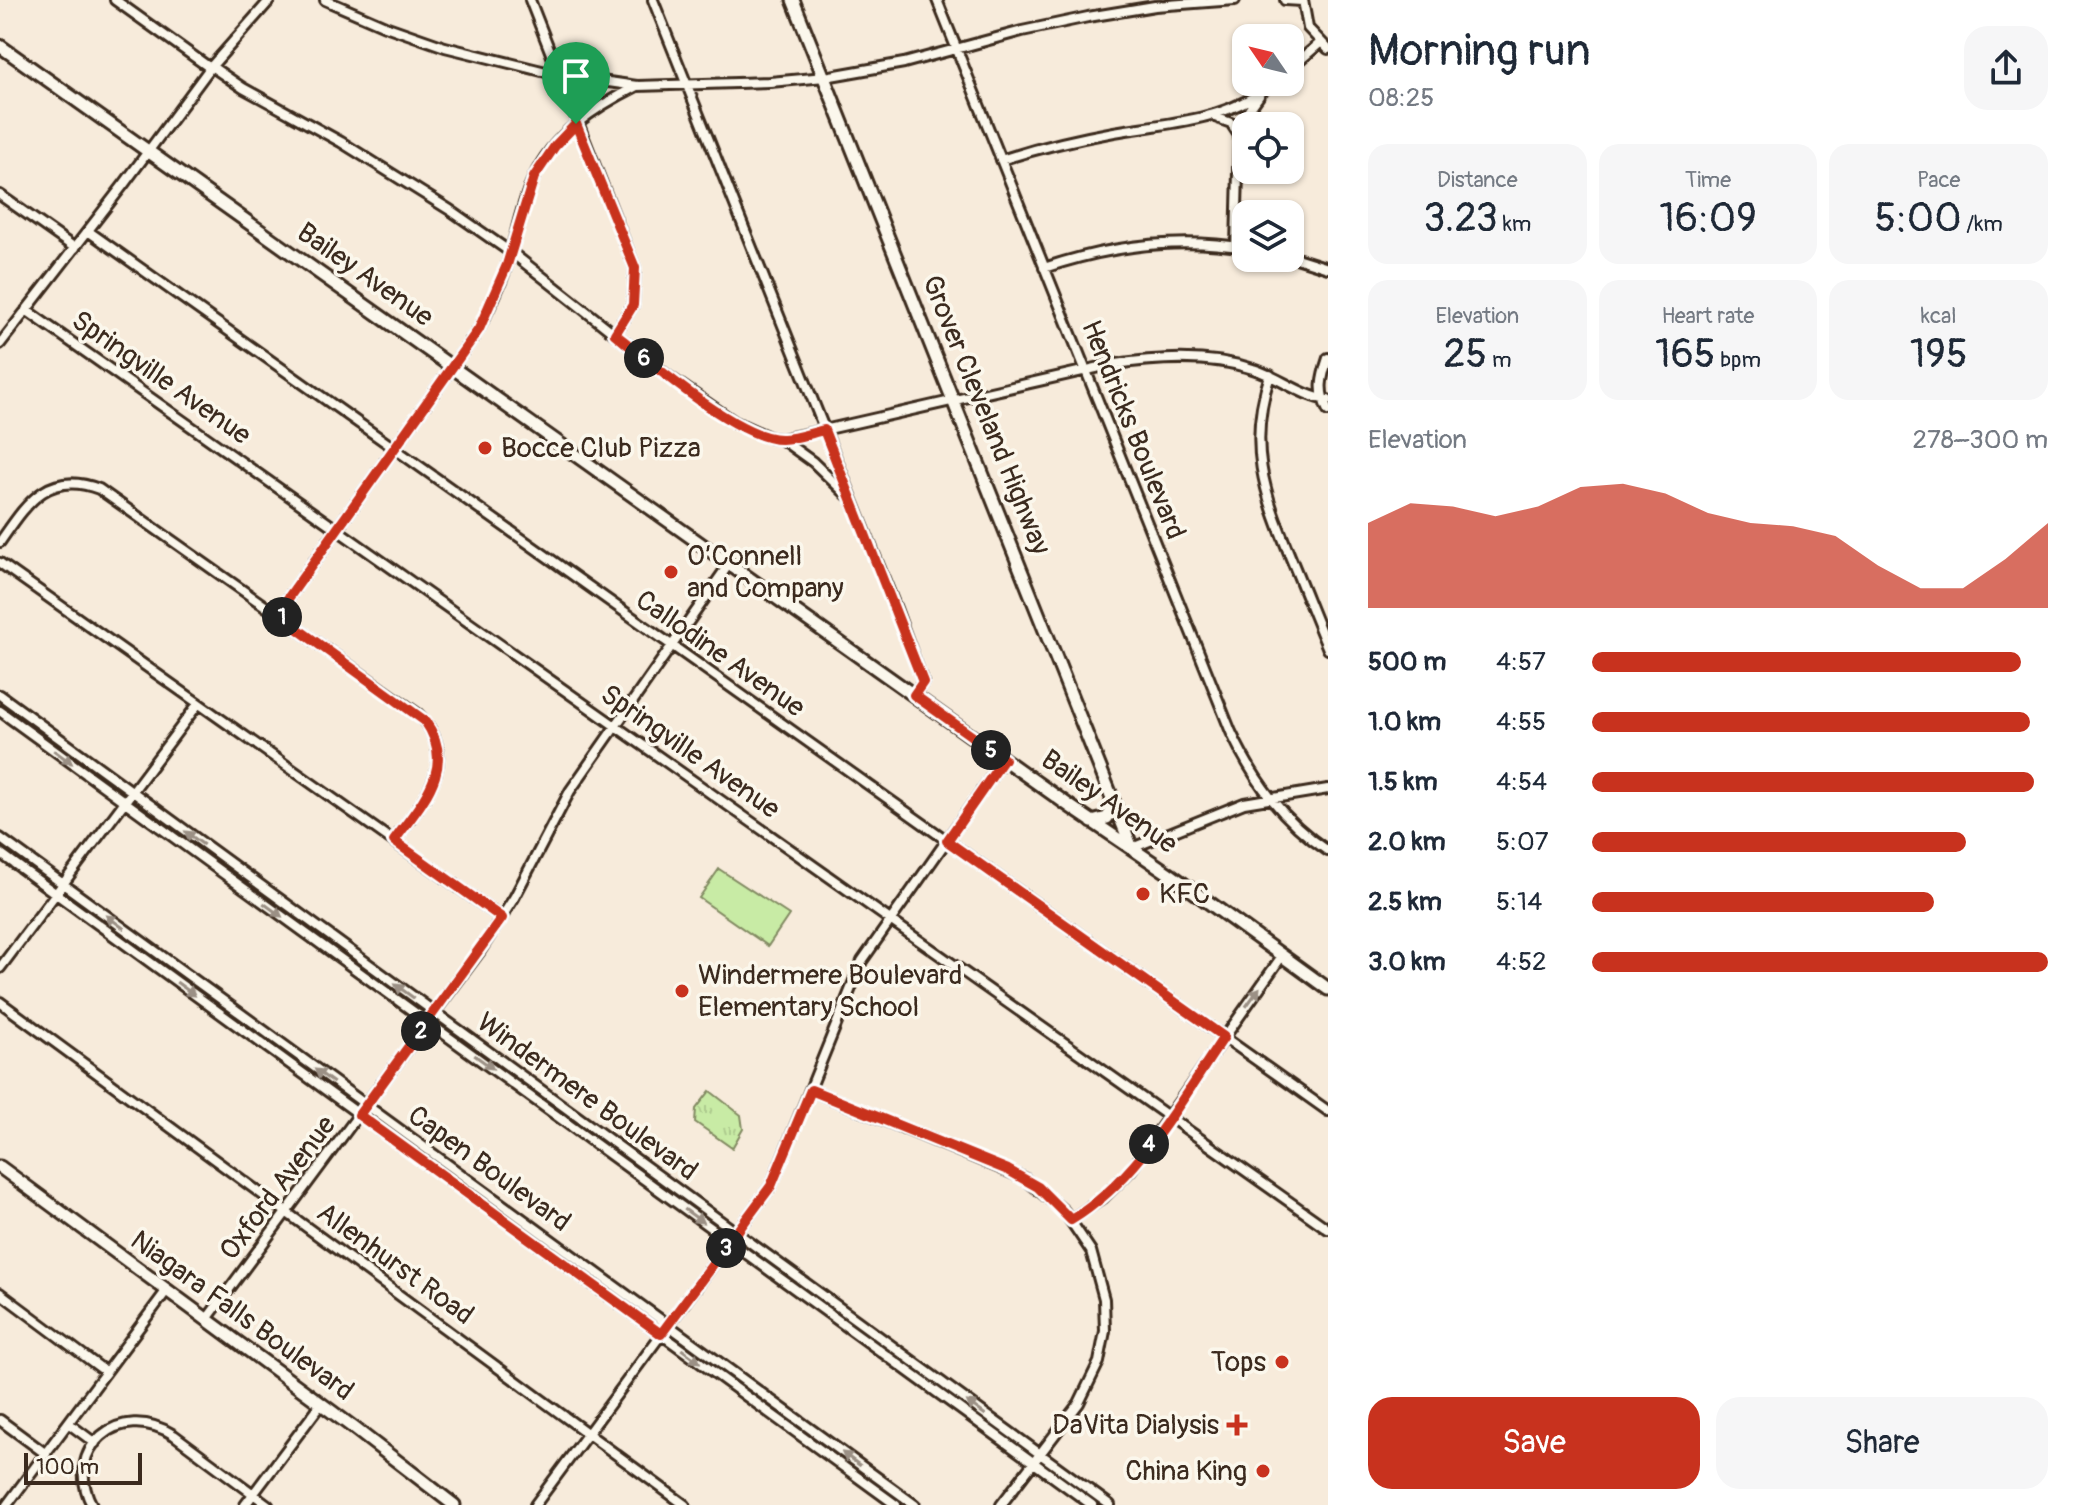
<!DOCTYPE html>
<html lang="en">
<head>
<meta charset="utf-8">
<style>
	:root { --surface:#fff; --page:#f6f6f7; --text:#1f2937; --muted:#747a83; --accent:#c8321e }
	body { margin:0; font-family:Pangolin,sans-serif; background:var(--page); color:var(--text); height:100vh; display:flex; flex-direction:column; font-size:30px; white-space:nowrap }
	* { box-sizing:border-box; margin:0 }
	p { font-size:26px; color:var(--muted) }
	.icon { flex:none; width:44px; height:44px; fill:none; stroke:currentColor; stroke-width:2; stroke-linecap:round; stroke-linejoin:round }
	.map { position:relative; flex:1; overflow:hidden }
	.side { display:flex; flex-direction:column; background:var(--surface); width:760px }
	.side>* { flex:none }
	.needle { width:52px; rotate:305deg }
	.tools { position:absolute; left:1232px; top:24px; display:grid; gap:16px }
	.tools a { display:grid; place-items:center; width:72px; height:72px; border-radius:16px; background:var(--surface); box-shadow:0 2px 6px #0004; font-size:40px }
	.scale { position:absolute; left:24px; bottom:20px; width:118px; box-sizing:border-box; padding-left:8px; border:4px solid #3b2a1e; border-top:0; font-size:22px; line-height:28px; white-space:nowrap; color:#3b2a1e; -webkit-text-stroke:6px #fbf7ec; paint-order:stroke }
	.pin { position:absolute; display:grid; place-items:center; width:68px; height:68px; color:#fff; margin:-82px -34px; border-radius:50% 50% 50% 0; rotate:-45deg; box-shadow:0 0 8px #0007 }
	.pin .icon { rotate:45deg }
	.km { position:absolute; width:40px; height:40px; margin:-20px; border-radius:50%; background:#222; color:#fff; font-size:22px; line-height:40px; text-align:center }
	.round { display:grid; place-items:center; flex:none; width:84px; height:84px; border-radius:24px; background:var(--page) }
	.summary { display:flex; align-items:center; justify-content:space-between; height:136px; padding:0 40px }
	h1 { font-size:44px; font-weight:600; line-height:60px }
	.stats { display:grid; grid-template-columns:repeat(3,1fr); gap:12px; height:136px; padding:8px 40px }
	.stats div { display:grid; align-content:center; border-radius:20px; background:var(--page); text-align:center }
	.stats b { font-size:40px; font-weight:600 }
	.stats small { font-size:22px; font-weight:400 }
	.stats p { font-size:22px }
	.chart { height:224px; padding:16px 40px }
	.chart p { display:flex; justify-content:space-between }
	.chart svg { width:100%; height:144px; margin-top:8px; fill:var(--accent); opacity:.7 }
	.button { display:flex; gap:16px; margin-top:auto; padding:16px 40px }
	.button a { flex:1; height:92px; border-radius:24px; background:var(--accent); color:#fff; font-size:32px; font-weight:600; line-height:92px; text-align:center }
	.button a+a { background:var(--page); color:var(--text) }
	ul { padding:0 40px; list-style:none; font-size:26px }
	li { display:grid; grid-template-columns:128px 96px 1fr; align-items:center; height:60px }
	li i { height:20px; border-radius:10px; background:var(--accent) }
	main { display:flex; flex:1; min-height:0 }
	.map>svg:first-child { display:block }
</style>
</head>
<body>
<main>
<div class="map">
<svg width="1328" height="1505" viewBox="0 0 1328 1505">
	<defs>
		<pattern id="grass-tufts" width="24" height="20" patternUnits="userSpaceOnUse" patternTransform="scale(2)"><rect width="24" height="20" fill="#c8eba5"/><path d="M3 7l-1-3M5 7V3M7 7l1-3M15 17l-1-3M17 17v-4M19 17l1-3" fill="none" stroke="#adca8e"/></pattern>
	</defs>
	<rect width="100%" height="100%" fill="#f7ebdb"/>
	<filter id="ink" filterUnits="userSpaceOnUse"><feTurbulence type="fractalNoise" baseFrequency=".0125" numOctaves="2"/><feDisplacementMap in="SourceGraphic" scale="16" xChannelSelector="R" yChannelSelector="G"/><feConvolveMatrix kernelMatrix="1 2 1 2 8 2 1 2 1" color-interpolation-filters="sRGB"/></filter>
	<g filter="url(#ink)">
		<path fill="url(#grass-tufts)" stroke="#828a62" stroke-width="2" d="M710,1091l31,24 2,14 -11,19 -37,-26 1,-13z"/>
		<path fill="#c8eba5" stroke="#828a62" stroke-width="2" d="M719,869l70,46 -21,31 -69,-48z"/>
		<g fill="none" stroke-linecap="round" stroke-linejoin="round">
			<g stroke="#3b2a1e" stroke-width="14">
				<path id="minor" d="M115,0l95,68
					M325,0l60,26 60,21 113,28 79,11 133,-4 55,-5 79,-14 118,-32 66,-14 67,-11 80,-6
					M530,0l105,268 -2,37 -18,29
					M653,0l242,606 28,76 -9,13
					M937,0l294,732c23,49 52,89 97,119
					M1285,0l17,1
					M1303,0l5,28 20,21
					M211,66l32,22 98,54 109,68 66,46 152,120 67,46 36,16 10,1 43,-9 285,-65c46,-7 99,-11 144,4 26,8 48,27 75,31
					M1290,69l30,-26
					M1215,117l16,6 8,12
					M1001,160c37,-12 74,-21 113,-28 57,-10 114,-10 160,-50
					M0,195l75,53
					M88,231l1240,880
					M1236,246l3,-111 10,-25 10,-14
					M1290,256l38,12
					M1044,268c65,-22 134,-31 202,-20
					M26,310l1302,919
					M0,344l124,-160 86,-116 60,-68
					M1328,358c-7,21 -10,33 0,53
					M1270,375c-23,70 -6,117 20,181 13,31 25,62 38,93
					M781,439l32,23 34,33
					M0,542c26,-37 47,-73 99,-53l319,225c45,45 5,87 -24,127
					M0,563l502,355
					M277,614l202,-285c12,-24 24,-48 31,-74 7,-25 12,-52 23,-76 20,-45 62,-72 104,-93
					M0,695l1110,810
					M0,711l1092,794
					M0,838l915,667
					M1132,848l112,-45 84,-14
					M0,853l896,652
					M0,968l198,-264
					M0,1002l685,503
					M811,1090l213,88 40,33 27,40 13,48 1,32 -6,31 -20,41 -78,102
					M1071,1220l32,-22 28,-28 151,-214
					M0,1293l106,79
					M207,1319l273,-368 34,-53 56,-107 159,-227
					M0,1420l46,34
					M68,1423l27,20
					M7,1505l160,-215
					M92,1505c-30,-56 27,-105 82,-70l94,70
					M245,1505l76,-101
					M535,1505l236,-319 91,-225 142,-202"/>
			</g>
			<g stroke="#3b2a1e" stroke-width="17">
				<path id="major" d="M793,0l339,848
					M0,46l1071,761 100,68 157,114
					M1092,822l15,-4 4,-6 1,-12
					M0,1167l354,261 100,77"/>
			</g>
			<use href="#minor" stroke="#fbf7ec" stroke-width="8"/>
			<use href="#major" stroke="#fbf7ec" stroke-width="11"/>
		</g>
		<defs><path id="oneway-solid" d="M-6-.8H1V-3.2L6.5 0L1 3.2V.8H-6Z" transform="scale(2)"/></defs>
		<g fill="#9b9085">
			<use href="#oneway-solid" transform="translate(63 757) rotate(36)"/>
			<use href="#oneway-solid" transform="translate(194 838) rotate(-144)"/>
			<use href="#oneway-solid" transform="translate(273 910) rotate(36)"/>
			<use href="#oneway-solid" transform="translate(115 922) rotate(-144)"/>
			<use href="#oneway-solid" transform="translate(186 989) rotate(36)"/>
			<use href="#oneway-solid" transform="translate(404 991) rotate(-144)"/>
			<use href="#oneway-solid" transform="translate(1253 997) rotate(-54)"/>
			<use href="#oneway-solid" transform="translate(484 1062) rotate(36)"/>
			<use href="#oneway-solid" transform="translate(324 1076) rotate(-144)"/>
			<use href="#oneway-solid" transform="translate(694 1216) rotate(36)"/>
			<use href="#oneway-solid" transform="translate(691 1356) rotate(36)"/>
			<use href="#oneway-solid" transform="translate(976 1408) rotate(-144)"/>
			<use href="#oneway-solid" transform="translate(851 1459) rotate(-144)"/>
		</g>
	</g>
	<g fill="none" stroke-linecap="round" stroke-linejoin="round" filter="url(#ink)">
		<g stroke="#fff" stroke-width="16">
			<path id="route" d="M576,124l59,144 -2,37 -18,29c33,27 126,107 167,105 13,0 29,-6 42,-9l99,252 -9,13 90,64 -57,82 277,196c-44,64 -84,141 -153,183l-33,-33 -30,-17 -197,-80 -40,96 -110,148 -302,-219 143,-197 -108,-77c27,-38 64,-74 31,-120l-148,-107 202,-285 28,-64 27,-88 21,-31z"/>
		</g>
		<use href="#route" stroke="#c8321e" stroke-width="10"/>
	</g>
	<g fill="#c8321e" stroke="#fbf7ec" stroke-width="3">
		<circle cx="485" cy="448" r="8"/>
		<circle cx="671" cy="572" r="8"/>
		<circle cx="1143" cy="894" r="8"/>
		<circle cx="682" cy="991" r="8"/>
		<circle cx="1282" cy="1362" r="8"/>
		<path d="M1233 1413h8v8h8v8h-8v8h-8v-8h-8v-8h8z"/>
		<circle cx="1263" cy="1471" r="8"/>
	</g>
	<g text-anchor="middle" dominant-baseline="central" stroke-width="7" stroke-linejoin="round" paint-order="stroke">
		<g font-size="28" fill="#3b2a1e" stroke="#fbf7ec">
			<text transform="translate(365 275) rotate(35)">Bailey Avenue</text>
			<text transform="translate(161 378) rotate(35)">Springville Avenue</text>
			<text transform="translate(986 415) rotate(68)">Grover Cleveland Highway</text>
			<text transform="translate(1133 430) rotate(68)">Hendricks Boulevard</text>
			<text transform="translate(720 654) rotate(35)">Callodine Avenue</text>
			<text transform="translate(690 752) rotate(35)">Springville Avenue</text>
			<text transform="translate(1109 802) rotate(35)">Bailey Avenue</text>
			<text transform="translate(587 1097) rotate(36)">Windermere Boulevard</text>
			<text transform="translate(489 1169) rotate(36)">Capen Boulevard</text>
			<text transform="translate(278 1188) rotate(-53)">Oxford Avenue</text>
			<text transform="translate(395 1264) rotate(36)">Allenhurst Road</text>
			<text transform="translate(242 1316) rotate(36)">Niagara Falls Boulevard</text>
		</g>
		<g font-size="28" fill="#3b2a1e" stroke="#fbf7ec" text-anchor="start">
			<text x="501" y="448">Bocce Club Pizza</text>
			<text x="687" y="556">O’Connell<tspan x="687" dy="32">and Company</tspan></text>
			<text x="1159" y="894">KFC</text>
			<text x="698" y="975">Windermere Boulevard<tspan x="698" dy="32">Elementary School</tspan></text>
			<text x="1266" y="1362" text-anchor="end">Tops</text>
			<text x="1219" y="1425" text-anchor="end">DaVita Dialysis</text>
			<text x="1247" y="1471" text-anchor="end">China King</text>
		</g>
	</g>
</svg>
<div class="tools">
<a><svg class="needle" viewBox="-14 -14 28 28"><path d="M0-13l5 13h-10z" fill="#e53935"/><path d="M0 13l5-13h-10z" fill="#747a83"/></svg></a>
<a><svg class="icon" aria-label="locate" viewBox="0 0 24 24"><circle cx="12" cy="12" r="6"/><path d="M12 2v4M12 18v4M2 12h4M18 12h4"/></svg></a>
<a><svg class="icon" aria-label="layers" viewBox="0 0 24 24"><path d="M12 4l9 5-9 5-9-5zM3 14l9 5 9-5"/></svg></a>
</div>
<div class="scale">100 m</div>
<div class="pin" style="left:576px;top:124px;background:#1e9e55"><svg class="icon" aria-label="arrive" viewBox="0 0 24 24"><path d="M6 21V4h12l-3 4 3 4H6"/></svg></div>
<b class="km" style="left:282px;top:617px">1</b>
<b class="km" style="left:421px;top:1031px">2</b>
<b class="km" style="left:726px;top:1248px">3</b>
<b class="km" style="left:1149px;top:1144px">4</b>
<b class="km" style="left:991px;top:750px">5</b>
<b class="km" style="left:644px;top:358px">6</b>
</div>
<section class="side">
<div class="summary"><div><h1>Morning run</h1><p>08:25</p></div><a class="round"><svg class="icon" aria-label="share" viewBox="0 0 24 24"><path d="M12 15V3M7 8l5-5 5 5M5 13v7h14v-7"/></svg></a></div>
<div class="stats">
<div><p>Distance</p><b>3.23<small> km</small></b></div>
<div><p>Time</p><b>16:09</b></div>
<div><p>Pace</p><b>5:00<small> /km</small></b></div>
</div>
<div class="stats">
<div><p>Elevation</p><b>25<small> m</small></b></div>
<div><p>Heart rate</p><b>165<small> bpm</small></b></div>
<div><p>kcal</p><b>195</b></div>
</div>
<div class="chart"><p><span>Elevation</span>278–300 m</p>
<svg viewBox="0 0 160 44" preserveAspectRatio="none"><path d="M0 44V18L10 12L20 13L30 16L40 13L50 7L60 6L70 9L80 15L90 18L100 19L110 22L120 31L130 38L140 38L150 29L160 18V44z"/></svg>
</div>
<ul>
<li><b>500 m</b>4:57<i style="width:94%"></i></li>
<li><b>1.0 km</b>4:55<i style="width:96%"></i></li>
<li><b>1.5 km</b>4:54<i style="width:97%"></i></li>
<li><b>2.0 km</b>5:07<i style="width:82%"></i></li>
<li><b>2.5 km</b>5:14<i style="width:75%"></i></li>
<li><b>3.0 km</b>4:52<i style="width:100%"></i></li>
</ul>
<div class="button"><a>Save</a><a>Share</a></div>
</section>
</main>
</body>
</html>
